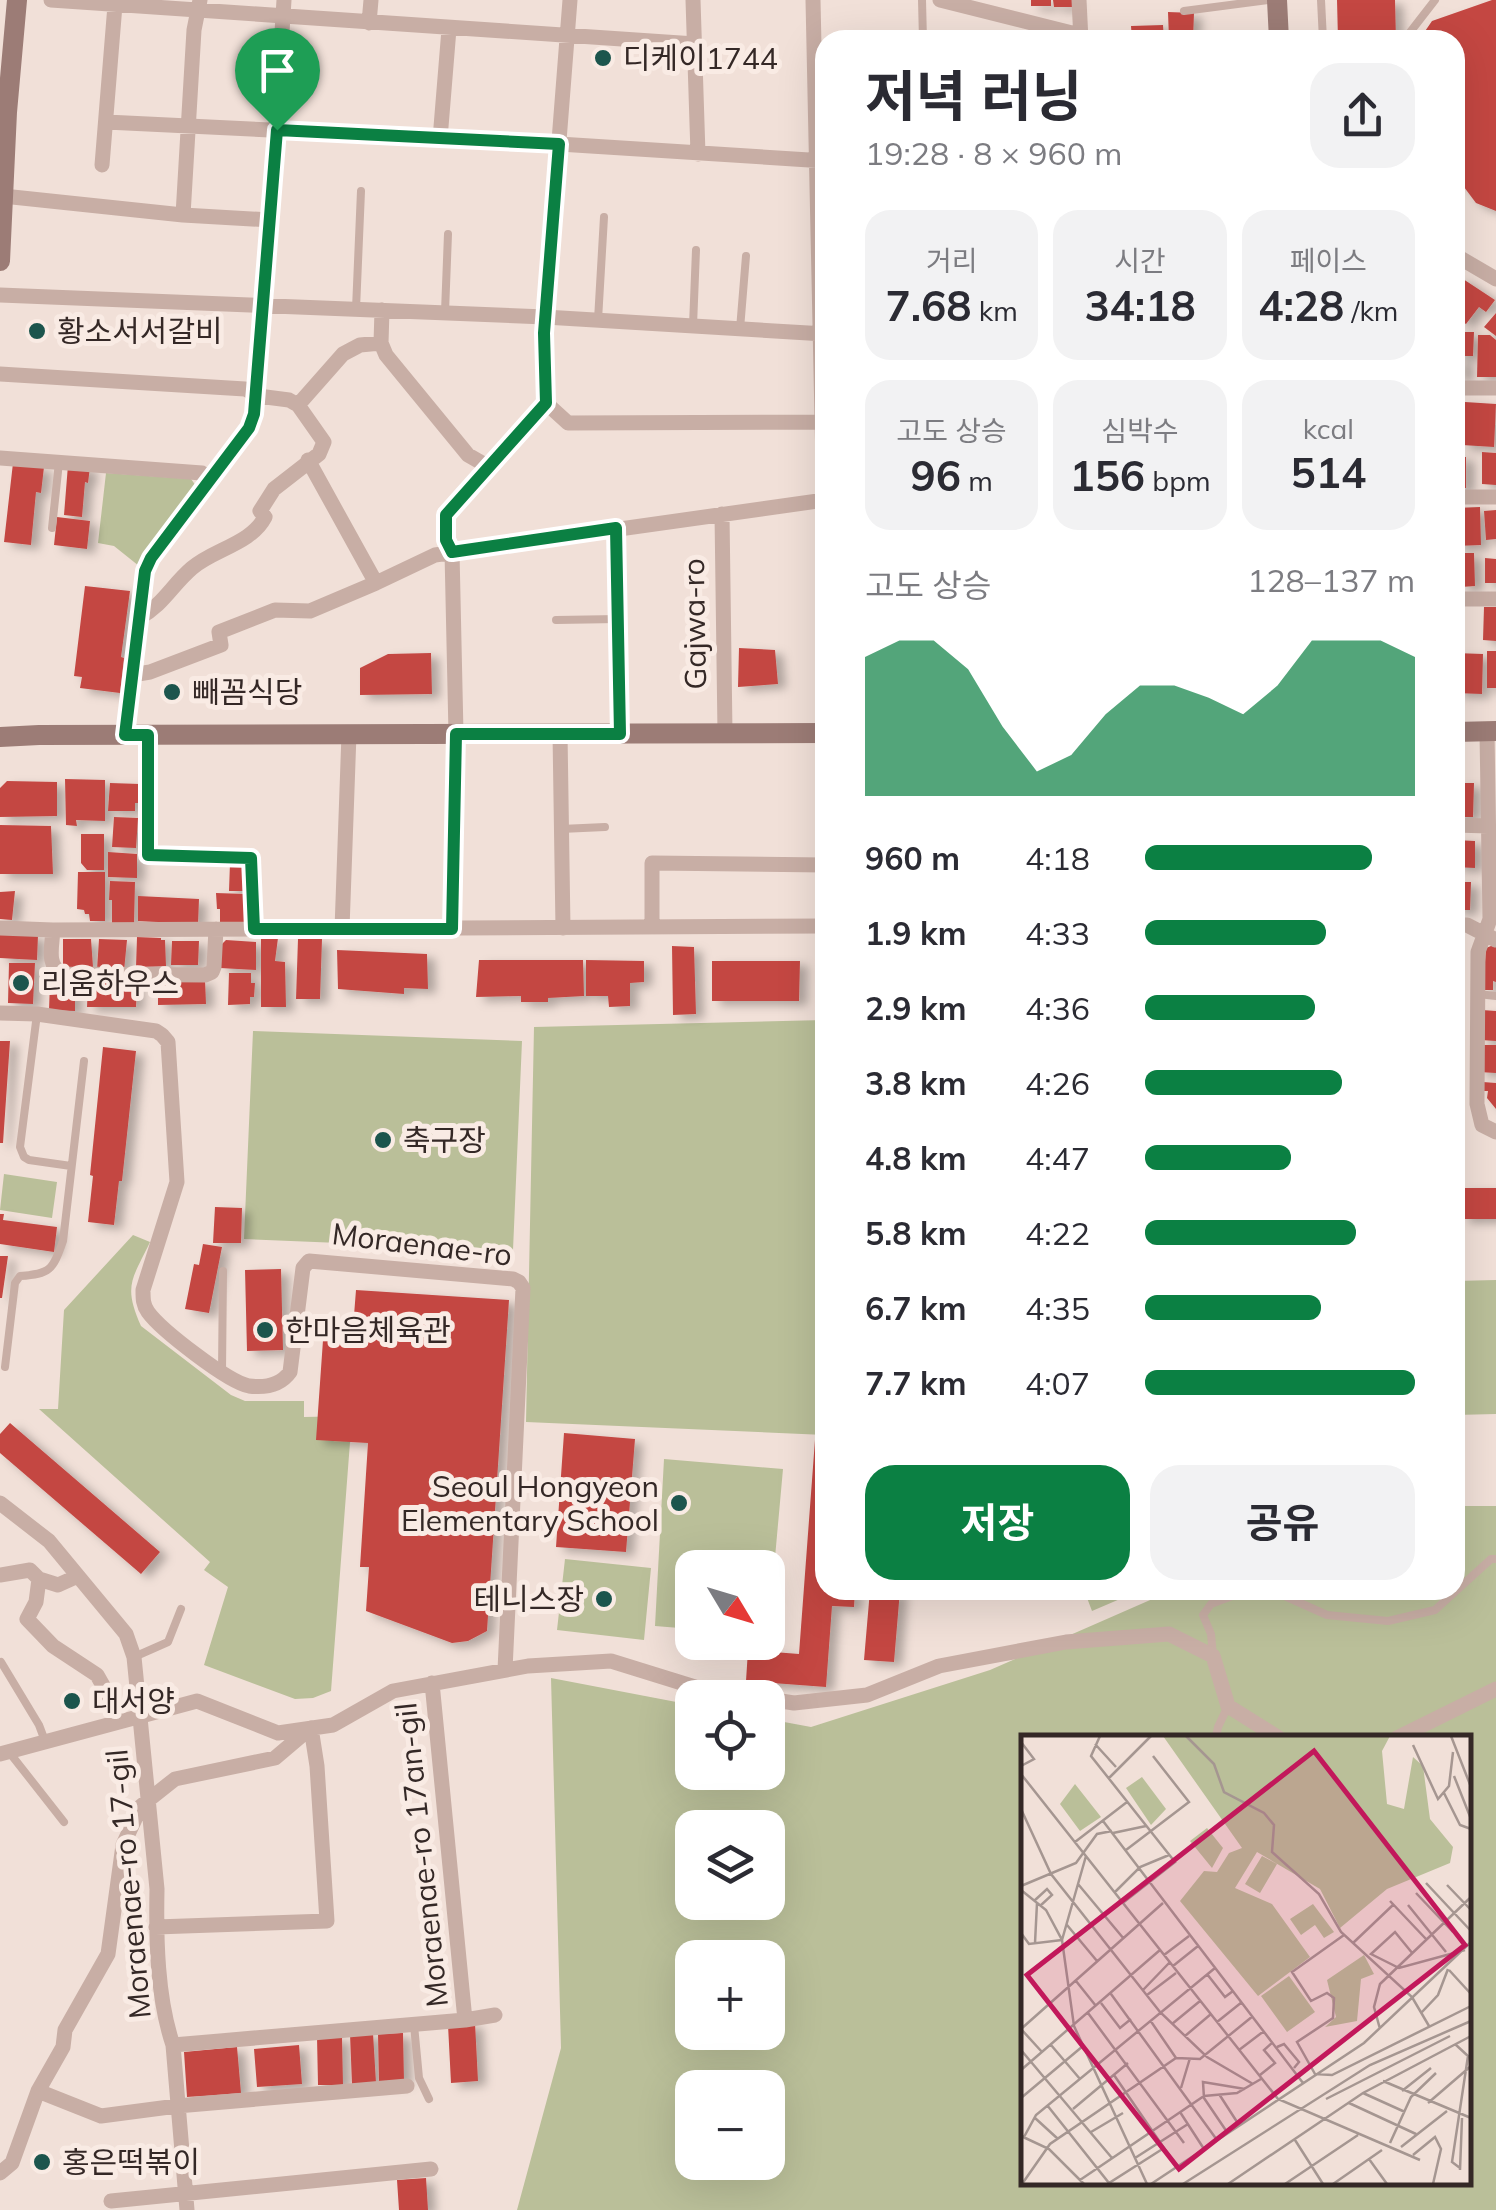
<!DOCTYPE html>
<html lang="ko">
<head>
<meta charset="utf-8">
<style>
	:root { --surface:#fff; --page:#f2f2f3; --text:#2b2b33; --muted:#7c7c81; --accent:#0b8043 }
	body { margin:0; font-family:Mulish,"Noto Sans KR",sans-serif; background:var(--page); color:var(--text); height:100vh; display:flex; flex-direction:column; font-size:38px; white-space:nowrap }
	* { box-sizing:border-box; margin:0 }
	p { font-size:32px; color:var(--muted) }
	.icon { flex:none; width:55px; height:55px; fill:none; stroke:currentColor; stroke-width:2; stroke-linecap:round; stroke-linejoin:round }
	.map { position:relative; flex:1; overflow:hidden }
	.side { position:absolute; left:815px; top:30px; width:650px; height:1570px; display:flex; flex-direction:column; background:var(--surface); border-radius:30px; box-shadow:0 10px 40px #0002 }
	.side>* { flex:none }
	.needle { width:65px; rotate:128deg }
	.tools { position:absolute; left:675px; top:1550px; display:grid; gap:20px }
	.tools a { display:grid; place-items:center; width:110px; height:110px; border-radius:20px; background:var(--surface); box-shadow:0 10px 40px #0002; font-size:50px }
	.pin { position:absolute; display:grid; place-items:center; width:85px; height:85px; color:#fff; margin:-102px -42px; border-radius:50% 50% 50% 0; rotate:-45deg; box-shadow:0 0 10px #0007 }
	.pin .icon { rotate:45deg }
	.round { display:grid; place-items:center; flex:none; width:105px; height:105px; border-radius:30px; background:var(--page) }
	.headline { display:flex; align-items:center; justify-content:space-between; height:170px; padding:0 50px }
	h1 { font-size:55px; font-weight:700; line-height:75px }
	.stats { display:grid; grid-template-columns:repeat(3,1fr); gap:15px; height:170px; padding:10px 50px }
	.stats div { display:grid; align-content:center; border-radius:25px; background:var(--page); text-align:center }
	.stats b { font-size:42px; font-weight:700 }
	.stats small { font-size:28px; font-weight:400 }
	.stats p { font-size:28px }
	.chart { height:280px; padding:20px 50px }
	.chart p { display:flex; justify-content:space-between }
	.chart svg { width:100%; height:180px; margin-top:10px; fill:var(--accent); opacity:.7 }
	.action { display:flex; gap:20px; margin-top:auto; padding:20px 50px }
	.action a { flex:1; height:115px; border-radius:30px; background:var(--accent); color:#fff; font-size:40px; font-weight:700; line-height:115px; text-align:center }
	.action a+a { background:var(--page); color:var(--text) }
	ul { padding:0 50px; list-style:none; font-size:32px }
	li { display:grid; grid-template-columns:160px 120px 1fr; align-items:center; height:75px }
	li i { height:25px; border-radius:12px; background:var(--accent) }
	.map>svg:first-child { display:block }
</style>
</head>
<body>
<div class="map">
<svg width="1496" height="2210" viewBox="0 0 1496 2210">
	<defs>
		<filter id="shadow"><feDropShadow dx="8" dy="4.5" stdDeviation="5" flood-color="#0004"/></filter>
	</defs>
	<rect width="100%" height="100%" fill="#f1e0d8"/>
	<path fill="#babf99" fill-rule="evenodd" d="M106,473l85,6 5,7 -49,64 1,3 -9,13 -25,-20 -16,-3z
		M825,1020v415l-299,-13 8,-395z
		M253,1031l269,10 -9,209 -269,-11z
		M4,1174l53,8 -5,36 -52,-8z
		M133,1235l17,7c-18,38 -27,43 -9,84l90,69 14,6h59v16l48,-1 -21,275 -18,7 -18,1 -91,-34 24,-78 -24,-17 6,-8 -171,-153h19l6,-99z
		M1496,1280v134l-41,1v-134z
		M664,1459l119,10 -15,166v-67h-76v61l-37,-3z
		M1455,1506h41v704h-979l44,-162 -10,-370 141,27v67h76v-53l43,8 179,-57 183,-80h282zM1024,1738h444v444h-444zM692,1828h76v74h-76zM692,1958h76v74h-76zM692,2088h76v74h-76z
		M565,1559l86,9 -7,72 -87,-10z
		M1084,1590h57l-49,21z"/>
	<path fill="#c44743" filter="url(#shadow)" d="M1031,0h20v6h-20z
		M1053,0h20v7h-19z
		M1337,0h58l1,40h-58z
		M1492,0h4v211l-20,-8 -21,-28v-135h-36l13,-19z
		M1168,12l26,1 -1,27h-24z
		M1163,25l1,15h-32l-1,-14z
		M1460,277l35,23 -9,12 -7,-5 -13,17 -11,-7v-33z
		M1496,313v23l-12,-9z
		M1455,332h19l-1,24h-18z
		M1478,335h12l6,5v37h-19z
		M1455,359h10v18h-10z
		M1465,402l31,2 -2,43 -32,-2z
		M1482,452l14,1v32l-14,-1z
		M1455,457h11v31h-11z
		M13,463l31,4 -3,26 -5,-1 -5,53 -27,-3z
		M68,465l22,2 -2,16 -3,-1 -3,35 -18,-2z
		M1480,507l1,38 -26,1v-38z
		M1496,510v29l-10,1 -2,-29z
		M57,517l33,4 -3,28 -33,-4z
		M1459,553h15l1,33 -14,1z
		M1485,558l11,1v24h-11z
		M85,586l45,5 -9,66 3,1 -4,35 -40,-5 2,-11 -8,-1z
		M1484,607h12v34l-13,-1z
		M739,648l36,2 3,34 -40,3z
		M1487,651h9v37h-9z
		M431,653l1,41 -72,1v-27l28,-14z
		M1455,653l28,1 -1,40 -27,-1z
		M65,779l40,1v41l-29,-1 1,6 -11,-1z
		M7,781l50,1v34l-57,1v-29z
		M110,783l30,1 -1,19h-4v8h-27z
		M1455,783h19l-1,34h-18z
		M114,817l24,1 -2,30 -24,-1z
		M0,825l51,1 2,48h-53z
		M81,834h23v36h-17l-6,-7z
		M1455,840l20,1v27l-20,-1z
		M108,852l29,2v24l-29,-1z
		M245,862v29h-16l1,-28z
		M78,872h27v49h-15l-1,-7h-4l-1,-4 -7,-1z
		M110,881l25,1 -1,41h-22v-23h-3z
		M1455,882h16l-1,28h-15z
		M15,891l-3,29 -12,-1v-27z
		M216,893l29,1v33l-25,-1v-17h-3z
		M138,896l61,3 -1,25 -60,-3z
		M0,933l38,2 -1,25 -37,-2z
		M137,937l24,1v2h4l1,26 -30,1z
		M261,938h17l-3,23 10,1 1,45h-25z
		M63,939h28l2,28h-30z
		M99,939l28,1 -3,31 -27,-1z
		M298,939h24l-2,60h-24z
		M226,940l30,2v28l-36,-2 2,-24z
		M172,941h27l-1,24h-27z
		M672,946l22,1 2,67 -23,1z
		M1491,946l5,1v35l-3,-1v9h-10l3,-42z
		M337,950l90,4 1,35 -24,-1v6l-66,-5z
		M479,960h104l1,36 -36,2v4h-27v-6l-45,1z
		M586,960l58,1v21l-14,1v23l-21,1 -1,-11h-22z
		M712,961h88l-1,40h-87z
		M9,963h26l-2,41 -25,-1z
		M229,973h22v10h4l-1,14h-4v7l-22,1z
		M158,980h47l1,24 -48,1z
		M50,982h25v29l-26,-1z
		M88,983h49l-1,24h-49z
		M1482,1010l14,1v30l-15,-1z
		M0,1041h10l-7,102h-3z
		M1479,1045h17v28l-17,-1z
		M103,1047l33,4 -14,130h-3l-5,44 -26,-3 5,-46 -3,-1z
		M1483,1082l13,1v26l-9,-11 1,-7h-6z
		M1462,1188h34v31h-35z
		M215,1207l27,1 -1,35h-28z
		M0,1214h4l-1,6 54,7 -3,25 -54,-8z
		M203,1244l19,3 -13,66 -24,-4 9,-45 5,1z
		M0,1256h8l-6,42h-2z
		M281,1269l2,81 -36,1 -2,-81z
		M356,1290l153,10 -22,331 -19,10 -16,2 -86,-32 3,-44h-9l8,-124 -52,-3 8,-114 29,2z
		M10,1423l150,129 -19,22 -141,-121v-19z
		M564,1433l71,6 -9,113 -70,-5z
		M815,1440l10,1v149h30l-1,17 -22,-1 -6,81 -80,-6 2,-31 51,4z
		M870,1590h30l-6,72 -30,-2z
		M475,2023l3,58 -27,2 -3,-58z
		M373,2033l3,50 -24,1 -2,-50z
		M403,2033l1,48 -25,1 -1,-48z
		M317,2037h25l1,48h-25z
		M299,2045l3,39 -45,3 -3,-38z
		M237,2047l4,46 -54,4 -3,-45z
		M426,2178l2,32h-29l-2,-30z"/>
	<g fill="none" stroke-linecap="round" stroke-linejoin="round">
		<path stroke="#c8aea5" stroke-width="8" d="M922,0l1,40
			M1321,0l2,40
			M1184,11l84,-11
			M1404,40l31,-40
			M356,309l5,-118
			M445,312l3,-78
			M598,320l6,-103
			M693,326l3,-76
			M740,329l6,-73
			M52,528l7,-66
			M556,620l62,-1
			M561,829l44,-2
			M1478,994l18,2
			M37,1014l-17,133 4,10 5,3 42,6
			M5,1367l10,-84 5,-7c30,-2 33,-6 43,-35l21,-180
			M222,1371l1,-100
			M1271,1590l56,25 61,6 47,-11 56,-51h5
			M1213,1656l-2,-22 -8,-19 8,-11 37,-14
			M134,1657l34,-15 13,-33
			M1,1662l38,63 6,16
			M1216,1738l2,-11 10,-21
			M9,1752l55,70
			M414,2025l5,53 10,21"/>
		<path stroke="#c8aea5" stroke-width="15" d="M51,0l644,44
			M693,0l5,154
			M813,0l12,557
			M940,0l140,35 9,5
			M1079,0l2,40
			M369,23l2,-23
			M106,122l453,22 266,17
			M440,139l9,-110
			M102,165l13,-160
			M3,196l180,19 88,5
			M183,215l11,-185 6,-30
			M1455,255l41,24
			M0,295l545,22 280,17
			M382,310l-1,33 5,12 82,100 21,12
			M0,374l245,15 13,7 31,4 9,5 26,37 -5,12 -45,35 -14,22 5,6c-14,27 -51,32 -73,51 -20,17 -29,37 -53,50
			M1455,388h41
			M546,403l22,20 253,-1
			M298,405l45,-51 17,-9 21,-2
			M0,458l202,15 8,5
			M308,460l68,123
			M1455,497h41
			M722,514l3,219
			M616,528l4,205
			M1455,599h41
			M132,675l18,-3 71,-27 -2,-13 56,-22 35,1 66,-28 59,-28 390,-55
			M1487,732l3,187 -12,33 -1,152 5,21 14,7
			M560,733l3,195
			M125,735l22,-169 102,-138 5,-14 11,-109 19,-305
			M148,735v120l103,3 3,71
			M1455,825l33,1
			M1455,925h12l29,15
			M652,927v-64l173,2
			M0,928l53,2 772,-4
			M342,929l7,-195
			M453,929l3,-195 -4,-182 -5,-12 -1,-25 100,-112 -2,-70 26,-333
			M53,930c-1,16 -7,37 10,44l142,1 7,-3 2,-5 2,-38
			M0,1013l37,1 119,17 6,4 6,7 9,140 -34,108c0,9 0,15 5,22 13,18 80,70 101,74 16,2 31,0 41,-14l13,-104 6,-7 204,18 6,3 4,6 -18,382
			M0,1503l49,38 77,93 8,23 23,232c-1,50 0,109 16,156l14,165
			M0,1575l30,-5 9,9 19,6 20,-9
			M39,1579l-3,23 -9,17 26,27 44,29 13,23 7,23
			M432,1683l33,337
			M768,1699l26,4 73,-8 72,-29 127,-24 103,-8 44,22 15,50 51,32
			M1397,1738l99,-49
			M0,1754l197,-53 81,32 55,-8 60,-34 135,-25 83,-5 87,27 62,10
			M156,1927l171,-6 -10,-155 -6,-38
			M173,2045l292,-25 30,-5
			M38,2091l63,25 76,-10 230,-20
			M0,2173l12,-10 26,-72 25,-44 2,-17 43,-76 15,-109 18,-39 34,-27 100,-21 33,-28
			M111,2201l320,-32"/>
		<path stroke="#9c7c76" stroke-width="20" d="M1277,0l2,40
			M0,261l7,-149 10,-112
			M1455,732l41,-1
			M0,737l39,-2 786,-2"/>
	</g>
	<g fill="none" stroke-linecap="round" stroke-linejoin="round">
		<g stroke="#fff" stroke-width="20">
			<path id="route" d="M277,130l282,14 -15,189 2,70 -100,112v25l6,12 164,-24 4,206h-164l-4,195h-198l-3,-71 -103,-3v-120h-23l20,-164 6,-13 98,-130 5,-14z"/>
		</g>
		<use href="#route" stroke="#0b8043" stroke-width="12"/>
	</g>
	<g fill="#1c554d" stroke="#f9ebe4" stroke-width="4">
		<circle cx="603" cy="58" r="10"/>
		<circle cx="37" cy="331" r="10"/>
		<circle cx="172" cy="692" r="10"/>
		<circle cx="21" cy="983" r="10"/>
		<circle cx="383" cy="1140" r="10"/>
		<circle cx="265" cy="1330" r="10"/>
		<circle cx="679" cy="1503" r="10"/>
		<circle cx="604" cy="1599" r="10"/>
		<circle cx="72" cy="1701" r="10"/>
		<circle cx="42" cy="2162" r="10"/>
	</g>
	<g text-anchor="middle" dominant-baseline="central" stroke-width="10" stroke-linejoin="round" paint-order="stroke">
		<g font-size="30" fill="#342826" stroke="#f9ebe4" text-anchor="start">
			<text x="623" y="58">디케이1744</text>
			<text x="57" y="331">황소서서갈비</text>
			<text x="192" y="692">빼꼼식당</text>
			<text x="41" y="983">리움하우스</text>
			<text x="403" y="1140">축구장</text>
			<text x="285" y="1330">한마음체육관</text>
			<text x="659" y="1486" text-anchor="end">Seoul Hongyeon<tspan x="659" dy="34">Elementary School</tspan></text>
			<text x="584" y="1599" text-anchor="end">테니스장</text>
			<text x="92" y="1701">대서양</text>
			<text x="62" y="2162">홍은떡볶이</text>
		</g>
		<g font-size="30" fill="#342826" stroke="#f9ebe4">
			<text transform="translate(694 624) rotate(-91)">Gajwa-ro</text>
			<text transform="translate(422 1244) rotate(7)">Moraenae-ro</text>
			<text transform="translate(421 1855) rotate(-96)">Moraenae-ro 17an-gil</text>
			<text transform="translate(128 1884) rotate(-95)">Moraenae-ro 17-gil</text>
		</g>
	</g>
	<g transform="translate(1021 1735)">
		<rect width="450" height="450" fill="#f1e0d8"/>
		<path d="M142,1h227l-8,15 5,53 17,5 9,-52 10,9 7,53 23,28 -3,16 -63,26 -47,39 -20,-39 -63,-37 -22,36 37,16 38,53 -52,39 -78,-95 24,-30 13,1 12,-19 13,-5zM121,42l24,32 -15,16 -25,-37zM54,49l26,33 -21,14 -20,-27zM186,93l16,20 -11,20 -22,-27zM241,121l15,8 -17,29 -15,-9zM292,169l21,28 -10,6 -9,-13 -14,10 -11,-16zM343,220l10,19 -13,5 -4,42 -32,6 11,-10 -9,-37zM268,241l26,36 -28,20 -26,-36z" fill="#babf99"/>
		<path d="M450,284v12l-104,47 -166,106h-21l173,-111z" fill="#f1e0d8"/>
		<path fill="none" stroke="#a59691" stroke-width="2.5" d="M79,1l-9,20 84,106 -51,40M165,1l28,28 10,28 40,21 10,12 -2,27 47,42 22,38 71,65 17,29M430,1l20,51M0,7l13,17 -13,7M74,9l21,23M392,10l25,54 11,-13 4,-34M0,39l257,325 142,61M433,41l17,43M88,43l42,-42M423,58l16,32 11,4M0,74l30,65 109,138 47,45 46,27M82,86l200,262M92,98l33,-7M54,107l52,-40M105,115l63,-48 -36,-46M405,148l45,48M57,149l46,55M426,150l24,25M0,151l55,-23 21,-29 15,-3M0,155l25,20 16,30 12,86 73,158M94,157l25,-25 29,-12M395,158l37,39M13,166l13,-12 5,6 -12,11M369,166l36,38M387,170l38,47M46,190l30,36M0,198l8,11 33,-4M41,205l24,-84M14,208l2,-40M332,208l41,-39M392,219l-18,-22 -24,22 28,14 66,-18M143,220l25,-19M152,231l25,-20M428,235l22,24M186,239l18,23 8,-6M55,246l20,25M122,255l27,-28M90,259l106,146M126,260l29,-22M80,268l19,25 11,-9M401,277l16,-17 10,-26M67,278l96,130M129,285l26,38M196,287l25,-20M151,289l28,-23M0,294l142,-126M0,294l21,23M359,294l-6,-22 6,-23 91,-87M164,301l26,-22M434,309l13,12 -16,106 8,6M30,310l29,34M256,312l7,-3 15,18 -5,6M0,315l91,108M218,315l25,-19M0,335l139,-120M294,339l-18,-32 36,-24 1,-20 -7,-5 -16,8 -19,-29 52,-37M294,339l17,1 139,-69M93,340l63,92M239,340l15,-12 -11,-13 9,-8M362,346l88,37M160,353l9,-30M381,356l29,-23M342,358l42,19M198,359l20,31M0,363l62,-52M305,364l124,-63M328,368l67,31M407,368l43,-37M26,370l62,78 55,-35M52,374l55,-46M159,377l24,37M14,383l23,21M70,397l32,-19M206,397l-23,-34 -1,-16 42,7M0,401l28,13 35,35M3,402l12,-22 179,-147M274,405l28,44M369,408l21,-46 25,-24M380,412l46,-36M392,420l22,-18 6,12 -8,35M114,423l53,-34M348,424l18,25M439,435l2,-52M59,445l124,-84 33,-3 24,-14M1,449l28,-40 126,-86 24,1 53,-43M130,449l213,-141 107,-101M162,449l187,-119 101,-44M207,449l135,-91 108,-57M264,449l73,-49M312,449l49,-34"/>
		<path fill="#c2185b" fill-opacity="0.15" stroke="#c2185b" stroke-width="5" d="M293,16l151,194 -286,224 -152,-194z"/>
		<rect width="450" height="450" fill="none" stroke="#342826" stroke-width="5"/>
	</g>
</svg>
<div class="tools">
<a><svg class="needle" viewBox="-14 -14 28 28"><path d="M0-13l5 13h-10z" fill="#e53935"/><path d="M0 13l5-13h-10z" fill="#7c7c81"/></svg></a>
<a><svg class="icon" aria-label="locate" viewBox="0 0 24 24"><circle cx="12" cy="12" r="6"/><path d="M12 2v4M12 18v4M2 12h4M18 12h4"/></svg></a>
<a><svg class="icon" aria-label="layers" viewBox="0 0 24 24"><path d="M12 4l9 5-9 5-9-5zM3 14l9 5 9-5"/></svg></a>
<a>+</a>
<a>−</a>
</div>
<div class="pin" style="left:277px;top:130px;background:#1e9e55"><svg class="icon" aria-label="arrive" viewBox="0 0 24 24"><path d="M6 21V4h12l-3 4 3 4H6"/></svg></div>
<section class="side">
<div class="headline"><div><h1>저녁 러닝</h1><p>19:28 · 8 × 960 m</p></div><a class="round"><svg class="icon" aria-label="share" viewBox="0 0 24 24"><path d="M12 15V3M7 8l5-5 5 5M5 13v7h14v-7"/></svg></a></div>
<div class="stats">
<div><p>거리</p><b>7.68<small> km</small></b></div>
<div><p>시간</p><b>34:18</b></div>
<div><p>페이스</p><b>4:28<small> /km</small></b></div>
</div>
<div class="stats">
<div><p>고도 상승</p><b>96<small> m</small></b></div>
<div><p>심박수</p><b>156<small> bpm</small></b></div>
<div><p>kcal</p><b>514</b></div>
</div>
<div class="chart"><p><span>고도 상승</span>128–137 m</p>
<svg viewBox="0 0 160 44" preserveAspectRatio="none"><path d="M0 44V10L10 6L20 6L30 13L40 27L50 38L60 34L70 24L80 17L90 17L100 20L110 24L120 17L130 6L140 6L150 6L160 10V44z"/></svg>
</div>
<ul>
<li><b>960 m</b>4:18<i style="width:84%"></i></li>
<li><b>1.9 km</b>4:33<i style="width:67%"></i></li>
<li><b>2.9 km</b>4:36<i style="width:63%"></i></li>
<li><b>3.8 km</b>4:26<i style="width:73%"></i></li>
<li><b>4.8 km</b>4:47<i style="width:54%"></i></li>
<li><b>5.8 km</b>4:22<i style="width:78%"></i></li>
<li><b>6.7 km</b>4:35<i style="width:65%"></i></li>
<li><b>7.7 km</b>4:07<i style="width:100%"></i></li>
</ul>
<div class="action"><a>저장</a><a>공유</a></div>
</section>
</div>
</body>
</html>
